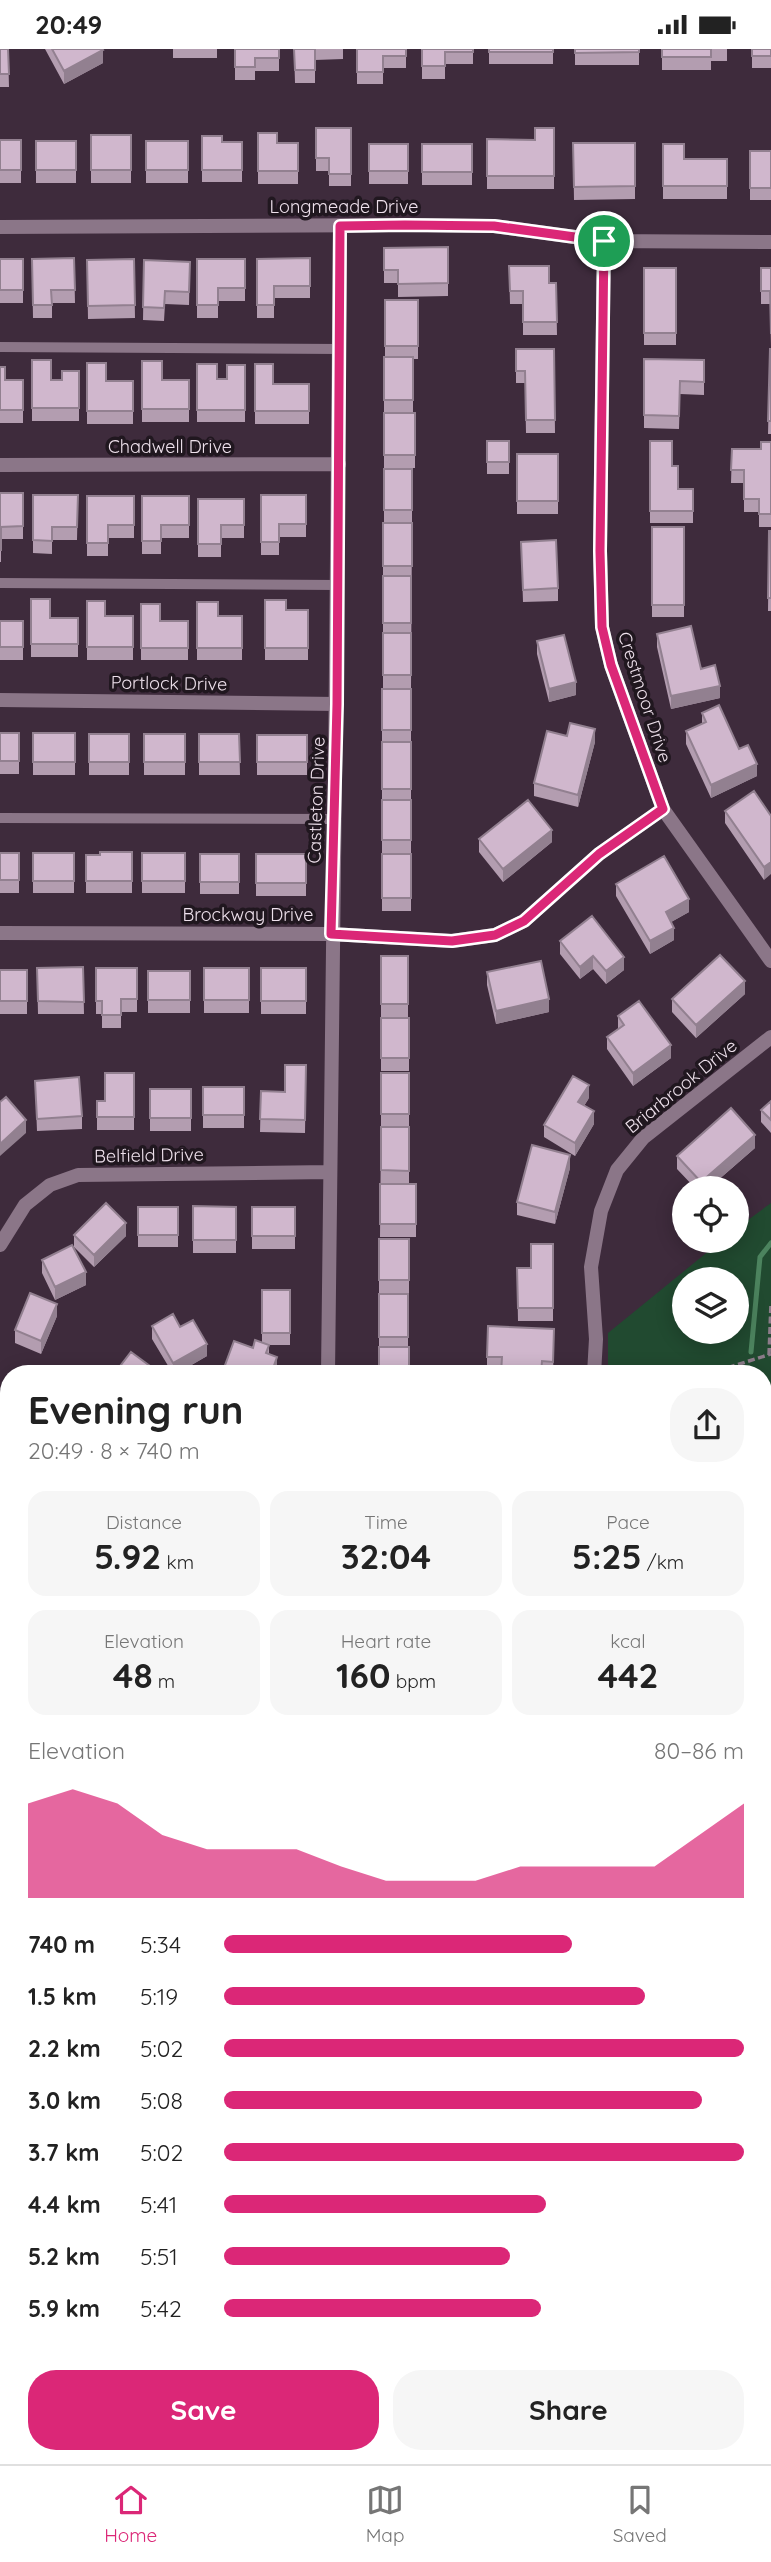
<!DOCTYPE html>
<html lang="en">
<head>
<meta charset="utf-8">
<style>
	:root { --surface:#fff; --page:#f6f6f6; --text:#222; --muted:#767676; --line:#e0e0e0; --accent:#db2777 }
	body { margin:0; font-family:Quicksand,sans-serif; background:var(--page); color:var(--text); height:100vh; display:flex; flex-direction:column; font-size:26px; white-space:nowrap }
	* { box-sizing:border-box; margin:0 }
	p { font-size:23px; color:var(--muted) }
	.icon { flex:none; width:38px; height:38px; fill:none; stroke:currentColor; stroke-width:2; stroke-linecap:round; stroke-linejoin:round }
	.map { position:relative; flex:1; overflow:hidden }
	.side { position:absolute; left:0px; top:1316px; width:772px; height:1099px; display:flex; flex-direction:column; background:var(--surface); border-radius:28px 28px 0 0; box-shadow:0 4px 18px #0003 }
	.side>* { flex:none }
	.tools { position:absolute; left:672px; top:1127px; display:grid; gap:14px }
	.tools a { display:grid; place-items:center; width:77px; height:77px; border-radius:50%; background:var(--surface); box-shadow:0 4px 18px #0003; font-size:35px }
	.pin { position:absolute; display:grid; place-items:center; width:60px; height:60px; color:#fff; margin:-30px; border:4px solid #fff; border-radius:50%; box-shadow:0 2px 7px #0007 }
	.round { display:grid; place-items:center; flex:none; width:74px; height:74px; border-radius:28px; background:var(--page) }
	.overview { display:flex; align-items:center; justify-content:space-between; height:119px; padding:0 28px }
	h1 { font-size:38px; font-weight:800; line-height:52px }
	.metrics { display:grid; grid-template-columns:repeat(3,1fr); gap:10px; height:119px; padding:7px 28px }
	.metrics div { display:grid; align-content:center; border-radius:18px; background:var(--page); text-align:center }
	.metrics b { font-size:35px; font-weight:800 }
	.metrics small { font-size:19px; font-weight:400 }
	.metrics p { font-size:19px }
	.chart { height:196px; padding:14px 28px }
	.chart p { display:flex; justify-content:space-between }
	.chart svg { width:100%; height:126px; margin-top:7px; fill:var(--accent); opacity:.7 }
	.cta { display:flex; gap:14px; margin-top:auto; padding:14px 28px }
	.cta a { flex:1; height:80px; border-radius:28px; background:var(--accent); color:#fff; font-size:28px; font-weight:800; line-height:80px; text-align:center }
	.cta a+a { background:var(--page); color:var(--text) }
	ul { padding:0 28px; list-style:none; font-size:23px }
	li { display:grid; grid-template-columns:112px 84px 1fr; align-items:center; height:52px }
	li i { height:18px; border-radius:9px; background:var(--accent) }
	.status { display:flex; justify-content:space-between; align-items:center; height:49px; padding:0 35px; background:var(--surface); direction:ltr }
	.status svg { height:19px; fill:currentColor }
	.tab-bar { display:flex; justify-content:space-around; align-items:center; height:98px; border-top:2px solid var(--line); background:var(--surface); font-size:19px; color:var(--muted) }
	.tab-bar a { display:grid; justify-items:center; gap:4px }
	.tab-bar .selected { color:var(--accent) }
	.map>svg:first-child { display:block }
</style>
</head>
<body>
<div class="status"><b>20:49</b><svg viewBox="0 0 49 12"><path d="M0 12V9h3v3zM5 12V6h3v6zM10 12V3h3v9zM15 12V0h3v12zM26 1h20v11H26zM47 4h2v5h-2z"/></svg></div>
<div class="map">
<svg width="771" height="2415" viewBox="0 0 771 2415">
	<rect width="100%" height="100%" fill="#3e2b3c"/>
	<path fill="#214a30" fill-rule="evenodd" d="M771,1154v318l-8,3v-150h-155v-41l113,-92h16v-13zM684,1230h53v53h-53z
		M9,1955v174h-9v-173z"/>
	<g fill="none" stroke-linecap="round" stroke-linejoin="round">
		<path stroke="#4c835e" stroke-width="5" d="M751,1303l9,-95 11,-14
			M750,1325v-4"/>
		<path stroke="#4c835e" stroke-width="32" d="M763,2066h8
			M0,2199h9"/>
		<path stroke="#8c7c8a" stroke-width="3.5" stroke-dasharray="7 3.5" stroke-linecap="butt" d="M769,1306l2,-52
			M708,1325l63,-20"/>
		<path stroke="#8b7688" stroke-width="10" d="M0,298l340,2
			M0,534l338,2
			M0,769l334,1
			M763,2232h8
			M59,2406l6,2 8,7
			M37,2415l9,-7 7,-2"/>
		<path stroke="#8b7688" stroke-width="14" d="M0,178l405,-2 89,1 110,15 167,1
			M604,192l-4,310 2,76 9,38 52,144 108,152
			M0,416l339,-1
			M0,651l337,4
			M0,884l331,1 121,7 43,-6 29,-14 75,-67 64,-45
			M0,1196l25,-40 25,-20 28,-10 252,-3
			M328,1325c3,-383 11,-765 12,-1148
			M594,1325l2,-35 -5,-72 10,-56 16,-41 26,-32 128,-101
			M763,1606l8,-2
			M763,1777l8,10
			M0,1805l9,-4
			M763,2354l8,1"/>
		<path stroke="#bd9cb9" stroke-width="14" d="M0,2154h9
			M763,2164h8
			M763,2198h8
			M0,2263l9,2
			M459,2415l4,-9"/>
	</g>
	<path fill="#b39db0" d="M0,0h8l1,38h-9z
		M45,0h57l1,14 -39,21z
		M173,0h44v9h-44z
		M235,0h44v22h-24v9h-20z
		M294,0h49v10l-28,1v23h-20z
		M357,0h49v19h-23v16h-26z
		M422,0h51v15h-28v15h-23z
		M489,0h64v15h-64z
		M575,0h64v16h-64z
		M662,0h65v12h-16v9h-49z
		M752,0h19v19h-19z
		M316,79h35v58h-22v-15h-13z
		M554,79v61h-67v-50l48,1z
		M258,84l19,10h21v41h-40z
		M91,86h40v48h-40z
		M202,87l20,6h20v40h-40z
		M0,91h21v43h-21z
		M36,92h40v42h-40z
		M146,92h42v42h-42z
		M573,94h62v56l-61,1z
		M369,95h39v40h-39z
		M422,95h50v41h-50z
		M663,95l21,15h43v40h-64z
		M750,102h21v49h-21z
		M448,198v49l-50,1v-14h-14v-35z
		M74,209l1,45h-23v15h-19l-1,-59z
		M310,209v40h-36v20h-17v-59z
		M0,210h23v44h-23z
		M134,210l1,59 -47,1 -1,-59z
		M197,210h48v42h-27v17h-21z
		M144,211l46,2 -1,43 -24,-1 -1,17 -21,-1z
		M509,217l40,17h7l1,52h-34v-31h-13z
		M644,219h32v77h-32z
		M761,219h10v79l-1,-43h-9z
		M385,251h33v59h-5v54h2v55h-31v-111h1z
		M516,300h38l1,84h-29l-1,-50h-9z
		M770,300h1v85h-3z
		M644,310l60,1v35l-24,-1 -1,35 -35,-1z
		M32,311l19,20h11l17,-9v50h-47z
		M142,312l20,19h27v42h-47z
		M87,314l19,18h27v43h-46z
		M197,315l20,15h10l18,-14v57h-48z
		M255,315l18,20h36v40h-54z
		M0,318l5,13h18v43h-23z
		M487,392h22v33h-22z
		M650,392l22,25 6,23h15v34h-43z
		M771,393v85h-12v-15h-15v-29h-13l1,-34h29z
		M517,405h41v60h-41z
		M384,420h28v54h-28z
		M0,444h23v46h-22v23h-1z
		M33,446h45l-1,45h-25v14l-19,-1z
		M261,446h45v42h-27v18h-18z
		M87,447h47v42h-26v18h-21z
		M142,447h47v42h-28v16h-19z
		M198,450h46v39h-23v19h-23z
		M383,474h29l-1,165h-28z
		M652,478h32v90h-32z
		M769,482h2v80h-3z
		M521,493l37,46v13l-35,1z
		M31,550l19,19h28v39h-47z
		M265,551l21,10h22v50h-43z
		M87,552l18,15h28v44h-46z
		M197,553l21,14h24v44h-45z
		M141,555l19,17h28v39h-47z
		M0,572h23v39h-23z
		M657,585l44,35 19,29 -49,11 -14,-62z
		M537,592l39,54 -27,7 -12,-48z
		M382,640h29v164h-29z
		M702,664l37,36 18,27 -46,22 -25,-54v-13l16,-7z
		M0,684h19v41h-19z
		M33,684h42v42h-42z
		M89,685h40v41h-40z
		M144,685h41v41h-41z
		M199,685h40l1,41h-41z
		M257,686h50v40h-50z
		M567,687l28,6 -17,65 -44,-11v-13z
		M725,762l46,5 -7,64 -39,-57z
		M479,790l73,3 -49,40 -24,-30z
		M132,803v41h-46v-38h14z
		M0,804h19v40h-19z
		M33,804h41v40h-41z
		M142,804h43v40h-43z
		M200,805h39v40h-39z
		M256,805h50v42h-50z
		M382,805h29v57h-29z
		M616,835l73,28 -18,10 3,18 -24,14 -34,-58z
		M560,892l64,29 -18,14 -13,-15 -13,10 -20,-25z
		M381,907h27v61h-27z
		M83,918l1,47h-46l-1,-46z
		M96,919h41v44h-16v16h-19v-14h-6z
		M204,919h45v45h-45z
		M261,919h45v46h-45z
		M0,921h27v44h-27z
		M148,922h42v42h-42z
		M487,923l62,40 -53,12 -9,-39z
		M745,945l-49,44 -24,-26v-13z
		M618,967l53,42 -38,28 -26,-37v-12l11,-8z
		M381,969h28v53h-28z
		M306,1016l-1,68 -45,-1 1,-41 24,1z
		M134,1024v57h-37v-29h8z
		M381,1024h28v54h-28z
		M35,1032l47,35v13l-45,2z
		M203,1038h41v41h-41z
		M150,1040h41v42h-41z
		M589,1049l-5,8 10,18 -19,32 -31,-19v-12z
		M771,1052v32l-10,-11v-12z
		M381,1078h28v57h7v53h-36z
		M755,1099l-46,40h-14l-18,-19v-13z
		M570,1119l-15,56 -38,-9v-13z
		M193,1157l43,1v46h-43z
		M138,1158h40v40h-40z
		M252,1158h43v42h-43z
		M74,1186l52,1 -32,31 -20,-20z
		M379,1190h30v54h-30z
		M553,1195v77h-35l-1,-53h14z
		M42,1211l44,25 -31,15 -13,-27z
		M262,1241h28v55h-21v9l8,16 -1,4h-52v-6l38,-25z
		M379,1245h29v53l-29,27z
		M57,1267l-16,38 -26,-11v-13z
		M152,1277l28,1 27,29 -31,18h-3l-21,-35z
		M554,1293l-1,32h-52v-4h-14v-13z
		M0,1350h5v55h-5z
		M9,1546v18l-2,-4v-13z
		M0,1593l9,2v61l-9,-2z
		M771,1641v19l-3,-5v-13z
		M771,1664v38l-8,-18v-16z
		M771,1821v81l-3,-17 -5,1v-64z
		M9,1840l-6,49 -3,-9v-37z
		M771,1916l-1,35 -7,-11v-18z
		M763,2245h8v62h-8z
		M153,2406h37l2,9h-38z
		M709,2406h49v9h-48z"/>
	<path fill="#928090" d="M103,1v13l-39,21v-13z
		M576,633v13l-27,7v-13z
		M720,637v12l-49,11v-13z
		M595,680v13l-17,65v-12z
		M757,715v12l-46,22v-13z
		M552,781v12l-49,40v-13z
		M771,813v12l-7,6v-13z
		M689,850v13l-23,13v-13z
		M674,879v12l-24,14v-13z
		M593,907v13l-13,10v-12z
		M624,908v13l-18,14v-13z
		M745,932v13l-49,44v-13z
		M549,950v13l-53,12v-13z
		M671,996v13l-38,28v-13z
		M589,1036v13l-11,17v-13z
		M594,1062v13l-19,32v-13z
		M26,1071v13l-26,23v-12z
		M755,1086v13l-46,40h-8v-6z
		M570,1106v13l-15,56v-12z
		M126,1174v13l-32,31v-12z
		M86,1223v13l-31,15v-13z
		M57,1255v12l-16,38v-13z
		M207,1295v12l-31,18h-3v-11z
		M277,1308v13l-1,4h-5z
		M766,1541v13h-3v-12z
		M9,1741v21l-9,3v-12z
		M9,1875v12l-6,2v-13z"/>
	<path fill="#d0b7cd" stroke="#928090" stroke-width="2" d="M0,0h8l1,25h-9z
		M52,0h50l1,1 -39,21z
		M235,0h44v9h-24v9h-20z
		M294,0h21v21h-20z
		M357,0h49v7h-23v16h-26z
		M422,0h51v3h-28v14h-23z
		M489,0h64v3h-64z
		M575,0h64v3l-64,1z
		M662,0h49v8h-49z
		M752,0h19v7h-19z
		M316,79h35v46h-22v-16h-13z
		M535,79h19v48h-67v-37l48,1z
		M258,84h19v10h21v28h-40z
		M91,86h40v35h-40z
		M202,87h20v6h20v28h-40z
		M0,91h21v30h-21z
		M36,92h40v29h-40z
		M146,92h42v29h-42z
		M573,94h62v43l-61,1z
		M369,95h39v27h-39z
		M422,95h50v28h-50z
		M663,95h21v15h43v27h-64z
		M750,102h21v37h-21z
		M448,198v36l-50,1v-14h-14v-22z
		M74,209l1,32h-24l1,15h-19l-1,-46z
		M310,209v28h-36v19h-17v-46z
		M0,210h23v31h-23z
		M134,210l1,46 -47,1 -1,-46z
		M197,210h48v29h-27v17h-21z
		M144,211l46,2 -1,30 -24,-1 -1,17 -21,-1z
		M509,217h40v17h7l1,39h-34v-31h-13z
		M644,219h32v65h-32z
		M761,219h10v66l-1,-43h-9z
		M385,251h33v46h-33z
		M516,300h38l1,71h-29l-1,-49h-9z
		M770,300h1v72h-3z
		M384,308h29v43h-29z
		M644,310l60,1v22l-24,-1 -1,35 -35,-1z
		M32,311h19v20h11v-9h17v37h-47z
		M142,312h20v19h27v29h-47z
		M87,314h19v18h27v30h-46z
		M197,315h20v15h10v-14h18v45h-48z
		M255,315h18v20h36v27h-54z
		M0,318h5v13h18v30h-23z
		M384,364h31v42h-31z
		M487,392h22v21h-22z
		M650,392h22v25h6v23h15v22h-43z
		M761,393h10v72h-12v-15h-15v-29h-13l1,-21h29z
		M517,405h41v47h-41z
		M384,420h28v41h-28z
		M0,444h23v33l-22,1v23h-1z
		M33,446h45l-1,32h-25v14l-19,-1z
		M261,446h45v29h-27v18h-18z
		M87,447h47v29h-26v18h-21z
		M142,447h47v29h-28v16h-19z
		M198,450h46v26h-23v19h-23z
		M383,474h29v43h-29z
		M652,478h32v78h-32z
		M769,482h2v67h-3z
		M556,491l2,48 -35,2 -2,-48z
		M383,527h28v47h-28z
		M31,550h19v19h28v26h-47z
		M265,551h21v10h22v38h-43z
		M87,552h18v15h28v31h-46z
		M197,553h21v14h24v32h-45z
		M141,555h19v17h28v27h-47z
		M0,572h23v26h-23z
		M691,577l10,43 14,-4 5,21 -49,10 -14,-62z
		M383,584h28v42h-28z
		M564,586l12,47 -27,7 -12,-48z
		M382,640h29v41h-29z
		M719,656l20,44 9,-4 9,19 -46,21 -25,-54 20,-9 -4,-9z
		M570,674l25,6 -17,66 -44,-12 13,-52 20,5z
		M0,684h19v28h-19z
		M33,684h42v29h-42z
		M89,685h40v28h-40z
		M144,685h41v28h-41z
		M199,685h40l1,28h-41z
		M257,686h50v27h-50z
		M382,693h29v47h-29z
		M754,742l17,25v46l-7,5 -39,-56z
		M382,751h29v40h-29z
		M528,751l24,30 -49,39 -24,-30z
		M100,803h32v29h-46v-26h14z
		M0,804h19v27h-19z
		M33,804h41v28h-41z
		M142,804h43v28h-43z
		M200,805h39v28h-39z
		M256,805h50v29h-50z
		M382,805h29v44h-29z
		M664,807l25,43 -23,13 8,16 -24,13 -34,-57z
		M592,867l32,41 -18,14 -13,-15 -13,11 -20,-26z
		M720,906l25,26 -49,44 -24,-26z
		M381,907h27v48h-27z
		M541,912l8,38 -53,12 -9,-39z
		M83,918l1,35 -46,-1 -1,-33z
		M96,919h41v31h-16v16h-19v-14h-6z
		M204,919h45v32h-45z
		M261,919h45v33h-45z
		M0,921h27v31h-27z
		M148,922h42v29h-42z
		M639,952l32,44 -38,28 -26,-36 17,-12 -6,-9z
		M381,969h28v40h-28z
		M285,1016h21l-1,55 -45,-1 1,-28 24,1z
		M105,1024h29v44h-37v-16h8z
		M381,1024h28v41h-28z
		M573,1027l16,9 -11,17 16,9 -19,32 -31,-18z
		M79,1028l3,39 -45,3 -2,-38z
		M203,1038h41v28h-41z
		M150,1040h41v29h-41z
		M6,1048l20,23 -26,24v-42z
		M771,1052v19l-10,-10z
		M731,1059l24,27 -54,47 -24,-26z
		M381,1078h28v44l-28,-1z
		M532,1096l38,10 -15,57 -38,-10z
		M380,1135h36v40h-36z
		M106,1154l20,20 -32,32 -20,-20z
		M193,1157l43,1v33h-43z
		M138,1158h40v28h-40z
		M252,1158h43v29h-43z
		M379,1190h30v41h-30z
		M531,1195h22v64h-35l-1,-40h14z
		M72,1196l14,27 -31,15 -13,-27z
		M262,1241h28v43h-28z
		M30,1244l27,11 -16,37 -26,-11z
		M379,1245h29v43h-29z
		M173,1265l7,13 13,-7 14,24 -34,19 -21,-37z
		M488,1277l66,3 -1,33 -11,-1 -1,13h-40l1,-17h-15z
		M255,1291l14,5 -3,8 11,4 -6,17h-31l-16,-6 10,-27 19,7z
		M379,1298h30v27h-30z
		M131,1303l23,17 -4,5h-36z
		M0,1350h5v42h-5z
		M0,1593l9,2v49l-9,-3z
		M771,1664v25l-8,-18v-3z
		M3,1677l4,13h2v60l-9,3v-75z
		M771,1821v69l-3,-18 -5,1v-51z
		M9,1840v35l-6,1 -3,-8v-25z
		M771,1916v21l-1,1 -7,-11v-5z
		M763,2245h8v44h-8z
		M167,2406h23l2,9h-23z
		M328,2406h53v9h-53z
		M714,2406h44v9h-44z"/>
	<g fill="none" stroke-linecap="round" stroke-linejoin="round">
		<g stroke="#fff" stroke-width="14">
			<path id="route" d="M405,176l89,1 110,15 -4,310 2,76 9,38 52,144 -64,45 -75,67 -29,14 -43,6 -121,-7 6,-230 3,-478z"/>
		</g>
		<use href="#route" stroke="#db2777" stroke-width="9"/>
	</g>
	<g text-anchor="middle" dominant-baseline="central" stroke-width="7" stroke-linejoin="round" paint-order="stroke">
		<g font-size="18" fill="#eee1ec" stroke="#20171f">
			<text x="344" y="157">Longmeade Drive</text>
			<text x="170" y="397">Chadwell Drive</text>
			<text transform="translate(169 634) rotate(1)">Portlock Drive</text>
			<text transform="translate(645 648) rotate(72)">Crestmoor Drive</text>
			<text transform="translate(316 751) rotate(-88)">Castleton Drive</text>
			<text x="248" y="865">Brockway Drive</text>
			<text transform="translate(681 1037) rotate(-39)">Briarbrook Drive</text>
			<text transform="translate(149 1106) rotate(-1)">Belfield Drive</text>
		</g>
	</g>
</svg>
<div class="tools">
<a><svg class="icon" aria-label="locate" viewBox="0 0 24 24"><circle cx="12" cy="12" r="6"/><path d="M12 2v4M12 18v4M2 12h4M18 12h4"/></svg></a>
<a><svg class="icon" aria-label="layers" viewBox="0 0 24 24"><path d="M12 4l9 5-9 5-9-5zM3 14l9 5 9-5"/></svg></a>
</div>
<div class="pin" style="left:604px;top:192px;background:#1e9e55"><svg class="icon" aria-label="arrive" viewBox="0 0 24 24"><path d="M6 21V4h12l-3 4 3 4H6"/></svg></div>
<section class="side">
<div class="overview"><div><h1>Evening run</h1><p>20:49 · 8 × 740 m</p></div><a class="round"><svg class="icon" aria-label="share" viewBox="0 0 24 24"><path d="M12 15V3M7 8l5-5 5 5M5 13v7h14v-7"/></svg></a></div>
<div class="metrics">
<div><p>Distance</p><b>5.92<small> km</small></b></div>
<div><p>Time</p><b>32:04</b></div>
<div><p>Pace</p><b>5:25<small> /km</small></b></div>
</div>
<div class="metrics">
<div><p>Elevation</p><b>48<small> m</small></b></div>
<div><p>Heart rate</p><b>160<small> bpm</small></b></div>
<div><p>kcal</p><b>442</b></div>
</div>
<div class="chart"><p><span>Elevation</span>80–86 m</p>
<svg viewBox="0 0 160 44" preserveAspectRatio="none"><path d="M0 44V11L10 6L20 11L30 22L40 27L50 27L60 27L70 33L80 38L90 38L100 38L110 33L120 33L130 33L140 33L150 22L160 11V44z"/></svg>
</div>
<ul>
<li><b>740 m</b>5:34<i style="width:67%"></i></li>
<li><b>1.5 km</b>5:19<i style="width:81%"></i></li>
<li><b>2.2 km</b>5:02<i style="width:100%"></i></li>
<li><b>3.0 km</b>5:08<i style="width:92%"></i></li>
<li><b>3.7 km</b>5:02<i style="width:100%"></i></li>
<li><b>4.4 km</b>5:41<i style="width:62%"></i></li>
<li><b>5.2 km</b>5:51<i style="width:55%"></i></li>
<li><b>5.9 km</b>5:42<i style="width:61%"></i></li>
</ul>
<div class="cta"><a>Save</a><a>Share</a></div>
</section>
</div>
<nav class="tab-bar">
<a class="selected"><svg class="icon" aria-label="home" viewBox="0 0 24 24"><path d="M3 11l9-7 9 7M6 9v11h12V9"/></svg>Home</a>
<a><svg class="icon" aria-label="map" viewBox="0 0 24 24"><path d="M3 6l6-2 6 2 6-2v14l-6 2-6-2-6 2zM9 4v14M15 6v14"/></svg>Map</a>
<a><svg class="icon" aria-label="saved" viewBox="0 0 24 24"><path d="M7 4h10v16l-5-4-5 4z"/></svg>Saved</a>
</nav>
</body>
</html>
